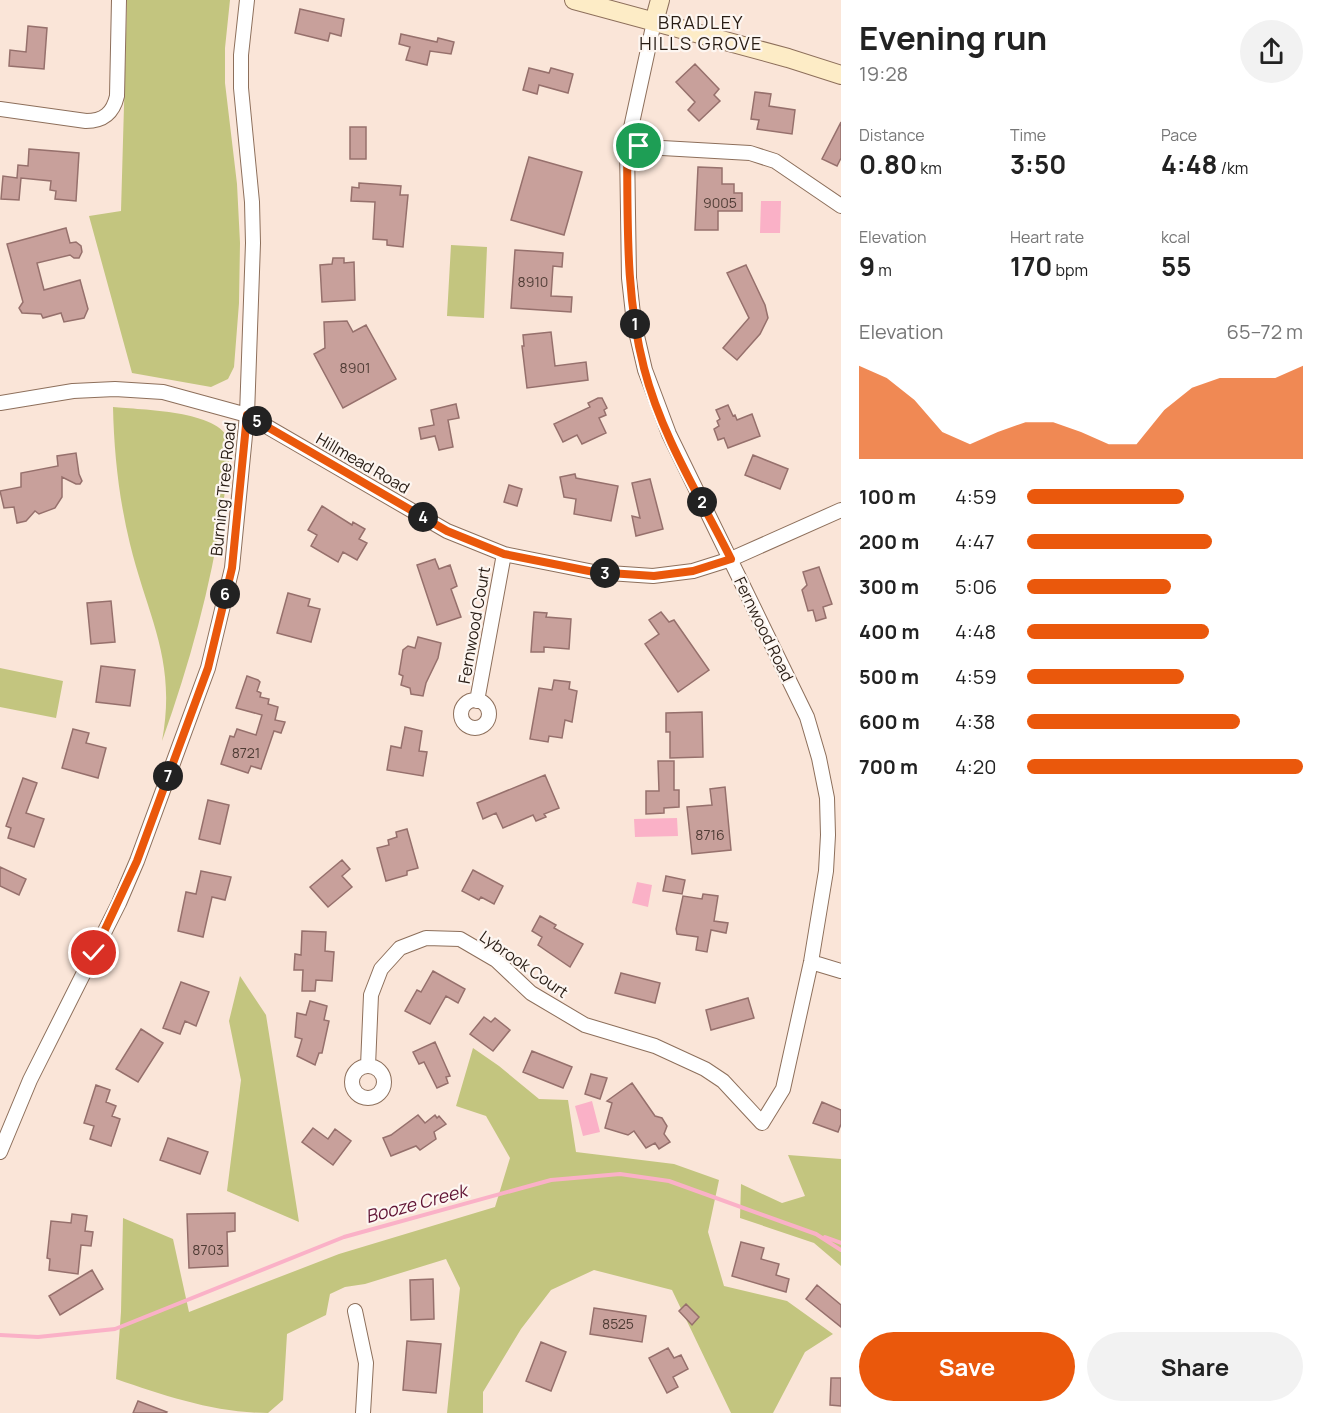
<!DOCTYPE html>
<html lang="en">
<head>
<meta charset="utf-8">
<style>
	:root { --surface:#fff; --page:#f2f2f2; --text:#222; --muted:#767676; --accent:#ea580c }
	body { margin:0; font-family:Manrope,sans-serif; background:var(--page); color:var(--text); height:100vh; display:flex; flex-direction:column; font-size:22px; white-space:nowrap }
	* { box-sizing:border-box; margin:0 }
	p { font-size:20px; color:var(--muted) }
	.icon { flex:none; width:33px; height:33px; fill:none; stroke:currentColor; stroke-width:2; stroke-linecap:round; stroke-linejoin:round }
	.map { position:relative; flex:1; overflow:hidden }
	.panel { display:flex; flex-direction:column; background:var(--surface); width:480px }
	.panel>* { flex:none }
	.pin { position:absolute; display:grid; place-items:center; width:51px; height:51px; color:#fff; margin:-26px; border:3px solid #fff; border-radius:50%; box-shadow:0 2px 6px #0007 }
	.km { position:absolute; width:30px; height:30px; margin:-15px; border-radius:50%; background:#222; color:#fff; font-size:16px; line-height:30px; text-align:center }
	.round { display:grid; place-items:center; flex:none; width:63px; height:63px; border-radius:32px; background:var(--page) }
	.headline { display:flex; align-items:center; justify-content:space-between; height:102px; padding:0 18px }
	h1 { font-size:33px; font-weight:700; line-height:45px }
	.figures { display:grid; grid-template-columns:repeat(3,1fr); gap:9px; height:102px; padding:6px 18px }
	.figures div { display:grid; align-content:center }
	.figures b { font-size:26px; font-weight:700 }
	.figures small { font-size:16px; font-weight:400 }
	.figures p { font-size:16px }
	.chart { height:168px; padding:12px 18px }
	.chart p { display:flex; justify-content:space-between }
	.chart svg { width:100%; height:108px; margin-top:6px; fill:var(--accent); opacity:.7 }
	.action { display:flex; gap:12px; margin-top:auto; padding:12px 18px }
	.action a { flex:1; height:69px; border-radius:36px; background:var(--accent); color:#fff; font-size:24px; font-weight:700; line-height:69px; text-align:center }
	.action a+a { background:var(--page); color:var(--text) }
	ul { padding:0 18px; list-style:none; font-size:20px }
	li { display:grid; grid-template-columns:96px 72px 1fr; align-items:center; height:45px }
	li i { height:15px; border-radius:8px; background:var(--accent) }
	main { display:flex; flex:1; min-height:0 }
	.map>svg:first-child { display:block }
</style>
</head>
<body>
<main>
<div class="map">
<svg width="841" height="1413" viewBox="0 0 841 1413">
	<rect width="100%" height="100%" fill="#fae5d8"/>
	<path fill="#c3c57f" d="M127,0h103l-5,48v35l12,101 3,59 -1,60 -5,64 -6,12 -17,8 -79,-14 -43,-157 32,-5z
		M451,245l36,2 -3,71 -37,-2z
		M113,407c28,3 107,3 116,34 2,20 -3,43 -6,64 -12,81 -33,158 -61,236 15,-81 -14,-123 -32,-197 -11,-45 -16,-91 -17,-137z
		M0,668l63,13 -7,37 -56,-11z
		M240,976l26,39 33,207 -72,-31 14,-111 -12,-59z
		M473,1048l26,18 40,33 29,1 8,52 98,12 45,16 -11,52 16,54 63,15 46,33 -28,18 -32,61h-42l-59,-123 -78,-20 -43,20 -30,39 -38,63v21h-36l13,-125 -14,-29 -81,25 -20,3 -15,7 -4,21 -39,19 -4,66 -15,13c-52,0 -103,-17 -152,-34l5,-67 2,-94 50,21 16,73 150,-58 156,-47 15,-49 -24,-42 -30,-10z
		M788,1155l53,4v107l-27,-23 -74,-25 1,-34 41,19 23,-7z"/>
	<path fill="#fab1c7" d="M761,201h20l-1,32h-20z
		M677,818l1,18 -43,1 -1,-18z
		M637,882l15,3 -4,22 -16,-4z
		M592,1101l8,31 -17,4 -8,-30z"/>
	<g fill="none" stroke-linecap="round" stroke-linejoin="round">
		<path stroke="#fab1c7" stroke-width="4" d="M825,1237l16,6
			M0,1335l38,2 77,-8 229,-92 207,-57 69,-6 49,7 147,53 25,16"/>
	</g>
	<path fill="#c8a09b" stroke="#96706c" stroke-width="1.5" d="M300,9l44,10 -3,17 -11,-3 -2,8 -33,-8z
		M28,26l19,2 -3,41 -35,-3 1,-16 16,2z
		M401,34l36,8 1,-4 16,4 -3,12 -21,-3 -3,14 -21,-5 4,-13 -11,-3z
		M695,64l24,25 -5,6 6,6 -21,20 -11,-11 7,-8 -19,-20z
		M529,68l20,5 2,-5 22,6 -5,19 -29,-8 -2,9 -14,-4z
		M755,92l16,2 -2,12 26,4 -3,24 -35,-5 2,-9 -8,-1z
		M841,122v36l-4,8 -15,-7z
		M350,127h16v32h-16z
		M29,149l50,4 -3,48 -21,-2 1,-8 -6,-1 1,-9 -30,-3 -2,22 -18,-1 2,-23 14,2 1,-13 10,1z
		M529,157l53,15 -18,63 -53,-15z
		M698,167l24,1v16h12v9h8v18h-24v19h-23z
		M359,183l42,3 -1,9h8l-5,52 -16,-2v-5l-14,-1 2,-37 -24,-1 1,-14 7,1z
		M66,228l4,15 6,-1 5,4 1,6 -3,6h-5l-4,-3 -33,8 7,27 36,-10 8,29 -4,9 -20,4 -3,-9 -18,5 -2,-4 -19,-1 -3,-5 4,-6 -16,-58z
		M515,250l48,3 -1,14 -9,-1 -2,30 21,1 -1,15 -60,-4z
		M333,258h11v5l10,-1 1,38 -33,2 -2,-37 12,-1z
		M746,265l19,40 3,13 -8,16 -23,26 -14,-12 26,-30 -22,-45z
		M347,321l6,11 13,-7 30,54 -53,29 -29,-54 11,-6 -1,-26z
		M551,332l4,34 31,-4 2,18 -61,8 -5,-42h2l-1,-11z
		M598,398h4l5,10 -3,2 2,5 -7,3 7,15 -24,11 -5,-9 -14,7 -9,-18 36,-17 -2,-4z
		M456,404l3,14 -11,2 5,27 -14,3 -4,-14 -14,3 -2,-11 15,-3 -3,-15z
		M728,405l5,11 2,-1 2,5 15,-6 8,22 -32,12 -4,-10 -6,2 -4,-11 5,-3 -2,-5 3,-2 -4,-9z
		M76,453l3,21 3,7 -2,3h-4l-14,-7v20l-7,11 -16,6 -4,-3 -9,10 -9,2 -3,-16 -10,1 -4,-17 21,-4v-14l37,-7 -1,-10z
		M753,455l35,14 -8,20 -35,-14z
		M575,474l1,4 42,8 -7,35 -37,-7 2,-15 -12,-2 -4,-20z
		M650,479l13,50 -27,7 -4,-20 8,2 -8,-35z
		M509,485l13,4 -5,17 -13,-4z
		M322,506l30,19 1,-3 12,7 -6,10 8,4 -10,17 -14,-8 -5,10 -27,-16 6,-11 -9,-5z
		M435,559l4,10 11,-4 7,21 -6,3 10,28 -24,8 -20,-60z
		M819,567l13,37 -9,3 3,11 -10,3 -3,-11 -5,1 -6,-21 5,-5 -4,-13z
		M288,593l22,6 -2,7 12,3 -9,33 -34,-9z
		M111,601l4,41 -24,2 -4,-41z
		M534,612l13,1 -1,4 25,2 -2,30 -25,-2v5h-13z
		M661,612l8,10 5,-2 35,50 -31,22 -33,-48 14,-10 -10,-14z
		M418,637l23,6 -3,15 -12,25 -3,13 -12,-2 -1,-6 -9,-3 2,-9 -4,-2 4,-24 5,-4 7,2z
		M101,666l34,4 -5,36 -34,-4z
		M247,676l11,4 2,2 -3,9 4,2 -1,4 9,2 -1,5 10,3 -3,13 10,2 -4,11 -7,-2 -13,38 -10,-3 -3,7 -27,-9 9,-28 4,1 3,-8 19,6 6,-20 -26,-7z
		M554,680l16,2 -1,7 8,2 -5,31 -7,-2 -3,18 -13,-2 -1,6 -18,-3 9,-51 13,2z
		M702,712l1,45 -33,1v-26h-4v-19z
		M405,727l17,4 -3,20 8,1 -4,24 -36,-6 4,-24 10,2z
		M73,729l16,4 -3,10 20,5 -8,30 -36,-10z
		M658,761h16v29h5v17l-15,1v5l-18,1v-23h13z
		M545,775l14,33 -15,6 2,3 -10,4 -3,-6 -30,13 -7,-15 -13,6 -6,-16z
		M23,778l14,5 -11,30 18,6 -10,28 -26,-9 3,-10 -5,-2z
		M725,787l6,63 -39,4 -5,-47 25,-2 -2,-16z
		M208,800l21,5 -9,39 -21,-5z
		M407,829l11,39 -11,3v4l-21,6 -9,-33 12,-3 -1,-5 9,-3 -1,-5z
		M342,860l8,9 -8,7 10,11 -24,20 -18,-20z
		M0,867l26,12 -7,16 -19,-9z
		M473,870l30,16 -9,18 -13,-7 -2,3 -17,-9z
		M201,871l30,6 -6,23 -13,-3 -9,40 -25,-6 8,-39 10,2z
		M666,876l19,4 -3,14 -19,-3z
		M703,894l15,2 -4,25 14,2 -2,10 -15,-3 -4,22 -11,-2 2,-13 -21,-3 -1,-5 7,-33 19,3z
		M540,916l16,9 -2,3 29,16 -13,23 -32,-22 4,-8 -10,-6z
		M302,931l24,1 -1,19 9,1 -2,29 -16,-1 -1,11h-13l1,-21h-9l1,-16 6,1z
		M433,971l32,18 -7,14 -12,-7 -16,28 -25,-13 12,-21 4,2z
		M621,973l39,10 -5,20 -40,-10z
		M181,982l28,10 -13,34 -11,-5 -5,13 -17,-6z
		M748,998l6,20 -43,12 -5,-20z
		M310,1001l17,5 -3,14 5,1 -7,32h-3l-4,12 -18,-9 5,-17 -7,-2 2,-24 9,2z
		M484,1017l7,5 4,-4 15,12 -17,21 -23,-17z
		M141,1029l22,14 -25,39 -22,-13z
		M435,1042l15,34 -4,1 2,6 -11,5 -13,-26 -5,2 -6,-12z
		M532,1051l40,16 -9,21 -40,-16z
		M591,1074l16,4 -7,21 -15,-5z
		M632,1083l23,33 7,2 5,8 -3,8 6,8 -11,7 -4,-6 -9,5 -12,-17 -6,4 -23,-7 7,-25 -5,-2z
		M96,1085l14,5 -4,12 10,4 -4,10 8,3 -9,27 -21,-7 4,-13 -10,-3z
		M822,1102l19,8v14l-3,8 -25,-9z
		M418,1115l7,8 10,-8 2,3 2,-2 7,8 -12,8 2,7 -16,11 -4,-4 -25,10 -8,-18 8,-3z
		M313,1128l15,11 7,-10 16,12 -18,24 -31,-23z
		M168,1138l40,14 -8,22 -40,-14z
		M235,1213v18l-8,1 1,34 -39,2 -2,-54z
		M72,1214l15,2 -2,15 8,1 -2,14 -10,-1 -3,29 -29,-4 1,-11 -3,-1 4,-37 20,2z
		M741,1242l23,6 -3,11 18,5 -3,11 13,4 -3,13 -54,-16z
		M92,1270l11,19 -43,26 -11,-19z
		M433,1279l1,40 -23,1 -1,-40z
		M817,1285l24,20v22l-35,-28z
		M686,1304l13,13 -7,8 -13,-14z
		M594,1308l52,8 -4,26 -52,-8z
		M407,1341l34,3 -5,49 -33,-3z
		M541,1342l25,10 -15,39 -25,-10z
		M668,1348l6,10 7,-3 7,14 -15,8 5,10 -11,6 -18,-35z
		M831,1378h10v28l-11,-1z
		M138,1401l29,11 -1,1h-33z"/>
	<g fill="none" stroke-linecap="round" stroke-linejoin="round">
		<g stroke="#8d6f5b" stroke-width="16">
			<path id="street" d="M0,109l86,12c18,0 27,-8 31,-25l2,-96
				M627,146l123,7 25,8 66,45
				M0,403l73,-12 42,-2 48,3 84,23 200,116 57,23 90,18 59,4 40,-5 38,-12 110,-49
				M461 714a14 14 0 1 1 28 0a14 14 0 1 1-28 0Z
				M477,701l27,-147
				M811,962l30,9
				M352 1082a16 16 0 1 1 32 0a16 16 0 1 1-32 0Z
				M368,1066l3,-71 10,-26 19,-21 26,-10 34,1 36,21 35,33 54,32 70,21 50,23 18,12 39,42 21,-34 28,-127 15,-91 2,-36 -1,-37 -8,-40 -12,-41 -138,-283 -24,-64 -11,-47 -5,-45 -2,-132 27,-124
				M0,1152l30,-72 89,-177 18,-42 71,-193 24,-100 15,-153 6,-172 -1,-41 -11,-114v-33l6,-55
				M355,1311l11,52 -3,50"/>
		</g>
		<g stroke="#8d6f5b" stroke-width="20">
			<path id="secondary" d="M574,0l214,58 53,17
				M654,22l6,-22"/>
		</g>
		<use href="#street" stroke="#fff" stroke-width="14"/>
		<use href="#secondary" stroke="#fdecc6" stroke-width="18"/>
	</g>
	<g fill="none" stroke-linecap="round" stroke-linejoin="round">
		<g stroke="#fff" stroke-width="12">
			<path id="route" d="M94,953l43,-92 71,-193 24,-100 15,-153 200,116 57,23 90,18 60,4 39,-5 38,-12c-31,-62 -70,-124 -87,-191 -19,-73 -16,-148 -17,-222h12"/>
		</g>
		<use href="#route" stroke="#ea580c" stroke-width="8"/>
	</g>
	<g text-anchor="middle" dominant-baseline="central" stroke-width="4.5" stroke-linejoin="round" paint-order="stroke">
		<g font-size="14" fill="#4f3c35">
			<text x="720" y="202">9005</text>
			<text x="533" y="281">8910</text>
			<text x="355" y="367">8901</text>
			<text x="246" y="752">8721</text>
			<text x="710" y="834">8716</text>
			<text x="208" y="1249">8703</text>
			<text x="618" y="1323">8525</text>
		</g>
		<g font-size="16" fill="#271b13" stroke="#fdf6f1">
			<text transform="translate(363 463) rotate(30)">Hillmead Road</text>
			<text transform="translate(223 489) rotate(-84)">Burning Tree Road</text>
			<text transform="translate(474 625) rotate(-80)">Fernwood Court</text>
			<text transform="translate(764 629) rotate(64)">Fernwood Road</text>
			<text transform="translate(524 964) rotate(35)">Lybrook Court</text>
		</g>
		<g font-size="18" letter-spacing="1.5" fill="#271b13" stroke="#fdf6f1">
			<text x="701" y="22">BRADLEY<tspan x="701" dy="21">HILLS GROVE</tspan></text>
		</g>
		<g font-size="18" font-style="italic" fill="#601334" stroke="#fdf6f1">
			<text transform="translate(416 1203) rotate(-15)">Booze Creek</text>
		</g>
	</g>
</svg>
<div class="pin" style="left:639px;top:146px;background:#1e9e55"><svg class="icon" aria-label="arrive" viewBox="0 0 24 24"><path d="M6 21V4h12l-3 4 3 4H6"/></svg></div>
<div class="pin" style="left:94px;top:953px;background:#d93025"><svg class="icon" aria-label="check" viewBox="0 0 24 24"><path d="M5 12l5 5 9-10"/></svg></div>
<b class="km" style="left:635px;top:324px">1</b>
<b class="km" style="left:702px;top:502px">2</b>
<b class="km" style="left:605px;top:573px">3</b>
<b class="km" style="left:423px;top:517px">4</b>
<b class="km" style="left:257px;top:421px">5</b>
<b class="km" style="left:225px;top:594px">6</b>
<b class="km" style="left:168px;top:776px">7</b>
</div>
<section class="panel">
<div class="headline"><div><h1>Evening run</h1><p>19:28</p></div><a class="round"><svg class="icon" aria-label="share" viewBox="0 0 24 24"><path d="M12 15V3M7 8l5-5 5 5M5 13v7h14v-7"/></svg></a></div>
<div class="figures">
<div><p>Distance</p><b>0.80<small> km</small></b></div>
<div><p>Time</p><b>3:50</b></div>
<div><p>Pace</p><b>4:48<small> /km</small></b></div>
</div>
<div class="figures">
<div><p>Elevation</p><b>9<small> m</small></b></div>
<div><p>Heart rate</p><b>170<small> bpm</small></b></div>
<div><p>kcal</p><b>55</b></div>
</div>
<div class="chart"><p><span>Elevation</span>65–72 m</p>
<svg viewBox="0 0 160 44" preserveAspectRatio="none"><path d="M0 44V6L10 11L20 20L30 33L40 38L50 33L60 29L70 29L80 33L90 38L100 38L110 24L120 15L130 11L140 11L150 11L160 6V44z"/></svg>
</div>
<ul>
<li><b>100 m</b>4:59<i style="width:57%"></i></li>
<li><b>200 m</b>4:47<i style="width:67%"></i></li>
<li><b>300 m</b>5:06<i style="width:52%"></i></li>
<li><b>400 m</b>4:48<i style="width:66%"></i></li>
<li><b>500 m</b>4:59<i style="width:57%"></i></li>
<li><b>600 m</b>4:38<i style="width:77%"></i></li>
<li><b>700 m</b>4:20<i style="width:100%"></i></li>
</ul>
<div class="action"><a>Save</a><a>Share</a></div>
</section>
</main>
</body>
</html>
